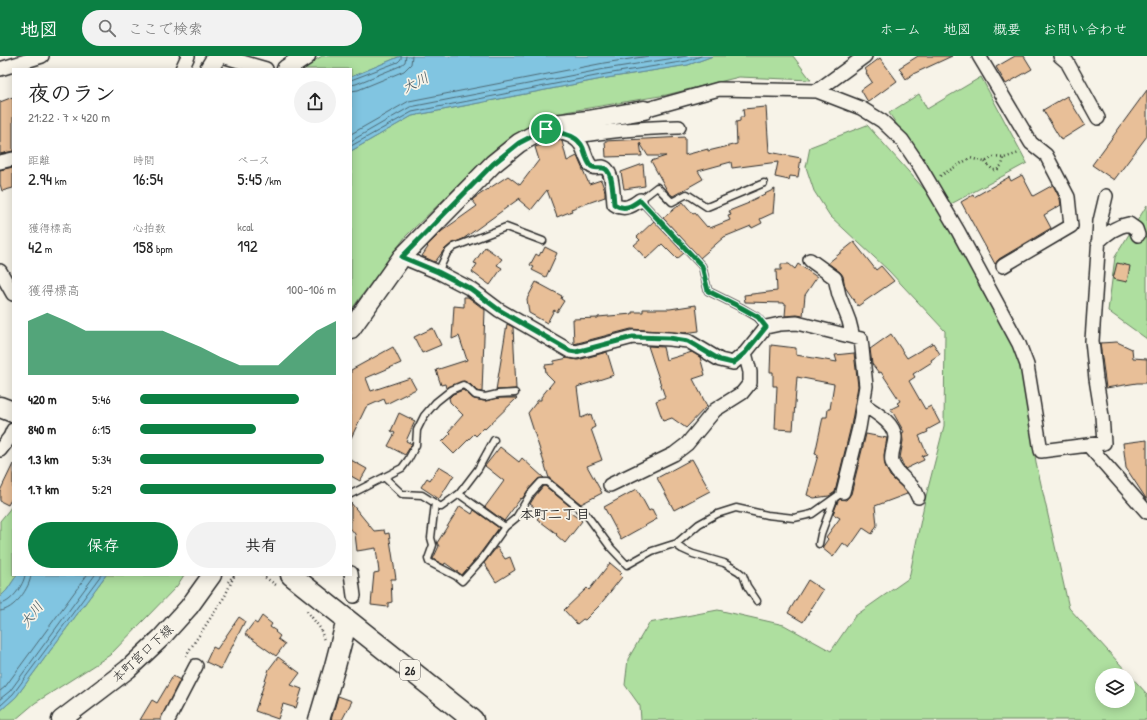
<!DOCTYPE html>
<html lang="ja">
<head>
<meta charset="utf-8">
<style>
	:root { --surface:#fff; --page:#f2f2f2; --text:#222; --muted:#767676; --accent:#0b8043 }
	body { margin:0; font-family:"Patrick Hand","Klee One",sans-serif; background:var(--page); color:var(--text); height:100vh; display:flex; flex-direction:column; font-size:15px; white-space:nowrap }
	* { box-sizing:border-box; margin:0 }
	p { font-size:13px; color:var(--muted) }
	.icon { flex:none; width:22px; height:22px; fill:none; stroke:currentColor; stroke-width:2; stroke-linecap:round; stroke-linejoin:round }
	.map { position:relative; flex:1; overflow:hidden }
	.details { position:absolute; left:12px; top:12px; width:340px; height:508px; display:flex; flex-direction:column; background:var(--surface); border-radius:0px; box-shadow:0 2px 10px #0003 }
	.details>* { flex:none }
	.fabs { position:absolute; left:1095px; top:612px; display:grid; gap:8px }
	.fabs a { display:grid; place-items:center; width:40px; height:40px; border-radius:50%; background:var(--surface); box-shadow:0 2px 10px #0003; font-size:20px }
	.pin { position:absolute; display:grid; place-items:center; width:34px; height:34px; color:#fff; margin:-17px; border:2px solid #fff; border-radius:50%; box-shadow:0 1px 4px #0007 }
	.round { display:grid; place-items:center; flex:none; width:42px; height:42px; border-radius:21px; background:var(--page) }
	.head { display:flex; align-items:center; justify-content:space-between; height:68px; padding:0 16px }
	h1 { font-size:22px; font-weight:600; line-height:30px }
	.metrics { display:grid; grid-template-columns:repeat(3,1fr); gap:6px; height:68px; padding:4px 16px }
	.metrics div { display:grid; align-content:center }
	.metrics b { font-size:17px; font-weight:600 }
	.metrics small { font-size:11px; font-weight:400 }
	.metrics p { font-size:11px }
	.chart { height:112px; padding:8px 16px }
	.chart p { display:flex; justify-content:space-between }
	.chart svg { width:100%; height:72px; margin-top:4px; fill:var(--accent); opacity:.7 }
	.primary-button { display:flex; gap:8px; margin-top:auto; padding:8px 16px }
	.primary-button a { flex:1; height:46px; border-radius:24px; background:var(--accent); color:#fff; font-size:16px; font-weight:600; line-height:46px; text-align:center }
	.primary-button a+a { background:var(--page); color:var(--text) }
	ul { padding:0 16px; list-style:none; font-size:13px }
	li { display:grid; grid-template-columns:64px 48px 1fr; align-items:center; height:30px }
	li i { height:10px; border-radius:5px; background:var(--accent) }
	header { display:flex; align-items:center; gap:24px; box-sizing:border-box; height:56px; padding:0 20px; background:var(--accent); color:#fff }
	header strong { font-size:19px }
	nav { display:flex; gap:22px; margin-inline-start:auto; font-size:14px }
	.search { width:280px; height:36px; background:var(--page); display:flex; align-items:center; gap:10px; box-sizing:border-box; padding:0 14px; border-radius:22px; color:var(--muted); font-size:15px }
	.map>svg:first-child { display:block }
</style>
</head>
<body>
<header>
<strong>地図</strong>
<div class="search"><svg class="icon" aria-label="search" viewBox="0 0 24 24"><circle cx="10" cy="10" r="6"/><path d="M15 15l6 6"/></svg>ここで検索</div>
<nav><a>ホーム</a><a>地図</a><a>概要</a><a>お問い合わせ</a></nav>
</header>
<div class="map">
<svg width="1147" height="664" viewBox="0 0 1147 664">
	<rect width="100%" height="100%" fill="#f7f3e8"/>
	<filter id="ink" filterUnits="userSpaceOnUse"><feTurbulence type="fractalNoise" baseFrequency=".025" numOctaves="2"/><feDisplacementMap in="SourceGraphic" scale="8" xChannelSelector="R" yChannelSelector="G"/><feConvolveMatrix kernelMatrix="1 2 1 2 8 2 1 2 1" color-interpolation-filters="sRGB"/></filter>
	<g filter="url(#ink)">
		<path fill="#aedf9f" stroke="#6c8565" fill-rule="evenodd" d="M322,0h79l-50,21v-8h-50z
			M713,0h80l18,24 -72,-3 -73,18 -101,17 -54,30 -34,25 -71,69 -55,74v-159l61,-35 195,-38 81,-13z
			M981,21l46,86 -76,41 -62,-91 30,-19 8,15z
			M867,69l82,92 33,74 33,57 6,23 15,91 33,146 78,86v26h-506l-1,-14 -15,-21 3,-26 21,-36 69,-13 66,15 47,26 24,-35 54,-38 16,-78 19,-74 1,-95 -57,-61 -58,-54 -16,-25 -8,-24 4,-20zM1102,619h26v26h-26z
			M1147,149v134l-39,-28 7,-54z
			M13,447v72h4l-10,15 -7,7v-76l9,-11z
			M106,519h78l-7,11 -67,69 -75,48 -20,17h-15v-9l16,-14z"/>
		<path fill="#81c5e1" stroke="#5f8798" d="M401,0h312l-25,9 -81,13 -195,38 -61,35v-74z
			M17,519h89l-90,122 -16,14v-114l7,-7z"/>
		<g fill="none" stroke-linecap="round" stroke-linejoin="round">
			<path stroke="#4d6974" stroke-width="1" d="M351,24l47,-18 3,-3v-3
				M351,29l5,-1 44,-18 5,-4 1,-6
				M351,35l7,-1 46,-19 7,-7 1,-8
				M351,78l58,-33 195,-38 45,-7
				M351,85l59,-34 195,-38 82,-13
				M351,90l61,-34 194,-38 81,-13 14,-5
				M0,548c10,0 24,-19 25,-29
				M0,555c14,-1 30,-23 31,-36
				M0,635l5,-4 82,-112
				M0,643l10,-8 85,-116
				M0,650l13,-12 88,-119"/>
		</g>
		<path fill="#e8bf98" stroke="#2b2b2b" d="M918,0h34l-39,18 -7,5 -7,-11z
			M1015,0h9l8,13 -26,15 -10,-17z
			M880,2l17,23 -29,21 -7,-12 11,-8 -6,-9 1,-1 -2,-3z
			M1147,34v46l-33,44 -22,-15z
			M1067,40l18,29 -24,15 -18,-30z
			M13,41v54l-13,3v-52z
			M766,51l3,45 32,6 -3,19 -8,-1 -1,4 -14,-3 3,-15 -46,6 -1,-6 -33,9 5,8 -30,17 -5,-4 -17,-31 15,-5h-18l-8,-13 2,13 -36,1 -1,-16 80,-4v18l23,-6v2l29,-7 -1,-22 4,-1v-4h4l-1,-8z
			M558,84l4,1 5,20 10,-5 12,28 12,-4 4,11v6l-34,12 1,2 -15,6 -10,-27 -16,20 -12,-10 1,-2 -57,41 -12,5 -7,6 -9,12 -13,-6 6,-9 -1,-1 15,-15 35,-25 -5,-6 4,-3 32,-21 12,9 19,-25 -4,-13z
			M643,108l2,22 -21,3 -3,-17z
			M13,111v21l-11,3 -2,-7v-14z
			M1022,119l11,21 20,-11 7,14 1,6 -17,10 7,13 -52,31 -4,5 -34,-62 12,-7 1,2 35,-20 2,4z
			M775,133l-2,24 -13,6 2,4 -10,5 -1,-2 -27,11 -24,21 -37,-40 20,-16 10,12 2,-1 12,14 1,-1 2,2 20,-8 -2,-4 3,-1 -2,-4 20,-8 -1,-1z
			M654,165l30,32 -7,6 -15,-15 -16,15 -12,-14 6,-5 -3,-3z
			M854,186l22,28 5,-4 13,15 -36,25 -13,-19 -2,-11 -3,-4 -12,-9z
			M485,191l17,12 -5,6 5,3 -12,17 -18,-13 5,-8 -3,-1z
			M545,191l12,6 -11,24 -14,-7 2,-3 -4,-2 6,-11 3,2 2,-4 1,1z
			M1117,207l13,3 -3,16 -14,-3z
			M781,208h8l6,5 3,-5 19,13 -12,18 -2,21 -6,-1 -12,1 1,-12h-2v-1l-39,-1 -1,-7 33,-4 -1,-21h5z
			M536,226l26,14 -1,3 3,2 -7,11 -3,-2 -7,13 -18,-10 -2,-14z
			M464,241h4l17,13 -3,82 -5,-1 -7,-7 -6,-3 -18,7 -1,-4 -4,1 -5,-15 31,-10 -8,-24 -7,3 2,-33 10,1z
			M696,249l3,26 -15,2 -53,-4 -57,15 -1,-25 25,-1v-1l34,-3v-2h11v-3h27z
			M507,268l6,3 3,62 -20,1z
			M433,272l8,17 -19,8 -8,-16z
			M891,278l16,24 26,-15 7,11 -9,6 1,2 -19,12 2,3 -6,4 16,28 6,-3 9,17 -13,7 1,2 -9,4 8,18 -5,2 2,4 -19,9 -5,-11 3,-17 -1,-8 2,-1 -13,-23 8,-4 -2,-2 3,-2 -19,-29 -2,1 -7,-9 -2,-15z
			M1117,286l15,7 1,9 14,1v24h-10l-31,5 -6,-45z
			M771,289l25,3v7l41,7 -2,-7 19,-2 4,33 -7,40 -16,66 -6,4 -15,2 -7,-3 11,-40 -3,-1 8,-37h4l1,-8h2l4,-25 -37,-7 -4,53 -18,-1 2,-43h-4v-14h-3z
			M648,290l15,1 3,13 26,-8 8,5 5,18 -12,4 14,27 -21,22 -14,-10 -9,3 -7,-20 9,-4z
			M393,291l8,16 -35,15 5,13 39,-13 6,11 -30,15 -2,-5 -18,8 -15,31v-68z
			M607,296l7,23 -37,12 4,31 10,-4 4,13 -4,2 11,31 -15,6 15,27 -21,11 -32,-26 -21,-65 10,-13h3v-3l13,-16 -8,-8 -1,-8 9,-1v-3l14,-3 10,2z
			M463,334l11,9 10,2 15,-3h18l-32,31 -1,-1 -8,8 -2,-2 -20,20 -12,-12 9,-9 -2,-2 14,-16 -13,-13 -1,-4 4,-4z
			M399,357l16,8 -9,20 6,3 -7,11 -17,-9 7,-13 -4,-2z
			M866,378l21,4 -3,17 1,10 5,11 16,15 1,3 -32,12 2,19 -5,9 -9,-6 -14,20 -6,-5 -10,14 -11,-9 6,-9 -2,-2 14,-19 -7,-4 5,-13 2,-2 6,1 5,-6z
			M1147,384v60l-21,-32 -3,-25z
			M500,391l19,15 3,-4 22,20 -6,1 -10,11 -6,9 -1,-1 -17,23 -19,-14 19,-26 -19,-15z
			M692,403l18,32 -36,19 -17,-32z
			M351,404l16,9 -7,12 -9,-5z
			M13,408v32l-5,9 -8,-4v-10z
			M439,410l15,9 -15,24 -18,-12 6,-9 3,2z
			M543,430h2l27,22 -4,3 14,10 -17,22 -9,-8 1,-1 -20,-15 5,-6 -12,-9 5,-8z
			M637,433l12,22 3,-2 5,10 -36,20 -17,-32z
			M351,447l23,28 10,-1 1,4 4,-1 7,46h-5l1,23 -4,1v4l-17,-2 3,-32 5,-1 -3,-24 -19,3 -2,-17 -4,-5z
			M460,450l12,8 2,-4 25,18 -20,27 -17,20 -17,-12 -1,2 -11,-6 6,-13 -2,-3z
			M497,491l8,12 5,-2 5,13 -19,12 -12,-19z
			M610,507l12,10 -2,2 2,2 -23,29 -14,14 -2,-1 -6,5 -13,-14 23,-22 2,2z
			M808,524l15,10 -20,32 -15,-9z
			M262,560l10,8 -2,3 6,4 -1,1 5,4 -2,3 7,5 -9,12 -31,-22 9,-12 3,2z
			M239,561l6,4 -24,48 -15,-7 7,-15 4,2z
			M278,601l22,16 -9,12 11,4 -6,19 -13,-4 -5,15 -23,-8 14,-42z
			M173,620l7,4 -20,40h-20l12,-20 5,3z
			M338,640l14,5 -10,19h-11z"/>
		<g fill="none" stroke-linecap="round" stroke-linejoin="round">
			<g stroke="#2b2b2b" stroke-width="9">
				<path id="lane" d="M764,127l-57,24 -20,-13 -15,8 -15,-15 -17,13 62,66 6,25 32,16 17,10 9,10
					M438,216l9,-19 7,-6 52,-20 37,14
					M494,384l-16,29 -19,25 46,33
					M384,421l18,17 20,1 19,12 18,-13
					M351,438l51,-26 6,-8 8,-15 1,-15 7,-14 12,-14 15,-12 12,-5 5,3 7,7 10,2 13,-3 17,-1
					M435,447l-4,35 2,7 -5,14 1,3 27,14 6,5 20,-22 23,-32 11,-9 15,-25 10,-11h6l39,32 25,34 16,17 25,-14 25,-8 22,-19 18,-10 19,-6 31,7 27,3 18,-4 31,-22
					M675,488l7,5 11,5 31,9 14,8 5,4 4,11 10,15
					M819,488l2,-10 13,-35"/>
			</g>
			<g stroke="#2b2b2b" stroke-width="16">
				<path id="street" d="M222,0l44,13
					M979,0l52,87 15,12 22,42 3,29 -68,40
					M1060,0l7,6 31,56
					M0,13l42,-13
					M182,13l6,-13
					M817,35l44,17 21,13 20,19 17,25 39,66 61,113 8,21 14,86 63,-8 -2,-27 -6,-37 -4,-38 8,-120 6,-25
					M644,54l75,-21 98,2 48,-35
					M546,73c14,4 31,5 37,20 2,5 4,13 8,17 3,3 7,1 12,1 10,2 10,28 11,37 10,7 18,2 26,-4
					M572,81c37,-7 70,-9 107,-10
					M0,106l13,-3
					M1098,186c9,-9 18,-16 31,-18l7,5 2,6
					M402,201l36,15 33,17 28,21 71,41 6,1 57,-15 36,2 19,2 32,19 13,3 12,-10 21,-26 14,-3 17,-1 64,16 5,47 -7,42 -16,64
					M810,204l25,18 4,17 10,26 4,16
					M0,215l13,23
					M863,348c11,8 31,18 32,33 0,8 -5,17 -3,25 4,15 21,19 26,35
					M1088,389l59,67
					M0,394l10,-13 3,-7
					M610,429l64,-31 13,-10 28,-34 27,-17 8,-10v-11l-5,-19
					M351,517l3,23
					M168,664l28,-54"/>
			</g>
			<g stroke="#2b2b2b" stroke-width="21">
				<path id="secondary" d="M209,13l8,-13
					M286,13l20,-13
					M351,273l51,-72 91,-93 26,-21 35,-19 34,-4 56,-10
					M61,664l67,-51 33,-31 28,-31 23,-32"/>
			</g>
			<g stroke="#2b2b2b" stroke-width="23">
				<path id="primary" d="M0,351l13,5
					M291,519l182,145
					M319,664l16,-54 12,-46"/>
			</g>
			<path stroke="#2b2b2b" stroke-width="2.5" stroke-dasharray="1 3" stroke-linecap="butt" d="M985,106l8,8h4l5,-5 2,-7
				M940,120l30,-18 15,4 8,-5 11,1 15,-5
				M262,519l14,10
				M228,526l6,-7
				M307,555l13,17 4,12
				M186,600l4,-7 35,-53 9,-20"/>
			<use href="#lane" stroke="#f7f3e8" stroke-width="6"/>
			<use href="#street" stroke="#f7f3e8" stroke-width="13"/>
			<use href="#secondary" stroke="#f7f3e8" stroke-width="18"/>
			<use href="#primary" stroke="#f7f3e8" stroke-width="20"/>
		</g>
	</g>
	<g fill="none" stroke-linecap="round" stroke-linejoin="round" filter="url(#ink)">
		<g stroke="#fff" stroke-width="8">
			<path id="route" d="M546,73c14,4 31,5 37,19 2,6 4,14 8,18 3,3 7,1 12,2 10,1 10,27 11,36 10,7 18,2 26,-4l62,66 6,25 32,16 18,10 8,10 -21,26 -12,10 -13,-3 -32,-19 -19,-3 -36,-1 -57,15 -6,-1 -71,-41 -28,-21 -33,-17 -36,-15 91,-93 26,-21z"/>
		</g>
		<use href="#route" stroke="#0b8043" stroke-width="5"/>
	</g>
	<g text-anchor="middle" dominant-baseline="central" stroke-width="3.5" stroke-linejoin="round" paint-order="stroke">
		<rect fill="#f7f3e8" stroke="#686764" stroke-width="1" x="400" y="604" width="20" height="20" rx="3"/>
		<g font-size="12" font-weight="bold" fill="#2b2b2b">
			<text x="410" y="614">26</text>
		</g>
		<g font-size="13" fill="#2b2b2b" stroke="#f7f3e8">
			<text transform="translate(142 597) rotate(-43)">本町宮口下線</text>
		</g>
		<g font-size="14" font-style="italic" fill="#455962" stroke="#f7f3e8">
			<text transform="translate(415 26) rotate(-27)">大川</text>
			<text transform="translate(31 558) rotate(-52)">大川</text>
		</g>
		<g font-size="14" font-weight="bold" fill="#2b2b2b" stroke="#f7f3e8">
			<text x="555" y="457">本町二丁目</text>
		</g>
	</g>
</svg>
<div class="fabs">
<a><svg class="icon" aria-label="layers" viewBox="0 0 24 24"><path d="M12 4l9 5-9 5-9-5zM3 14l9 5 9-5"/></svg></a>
</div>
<div class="pin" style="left:546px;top:73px;background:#1e9e55"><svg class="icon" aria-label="arrive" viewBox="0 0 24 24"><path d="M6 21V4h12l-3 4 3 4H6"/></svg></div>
<section class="details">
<div class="head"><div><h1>夜のラン</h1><p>21:22 · 7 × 420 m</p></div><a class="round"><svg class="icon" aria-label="share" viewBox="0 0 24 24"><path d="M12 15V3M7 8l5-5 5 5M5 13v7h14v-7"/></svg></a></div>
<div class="metrics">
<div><p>距離</p><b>2.94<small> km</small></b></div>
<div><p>時間</p><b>16:54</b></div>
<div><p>ペース</p><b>5:45<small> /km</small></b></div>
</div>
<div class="metrics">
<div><p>獲得標高</p><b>42<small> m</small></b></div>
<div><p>心拍数</p><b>158<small> bpm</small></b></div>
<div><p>kcal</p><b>192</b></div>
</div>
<div class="chart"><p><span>獲得標高</span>100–106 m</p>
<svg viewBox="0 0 160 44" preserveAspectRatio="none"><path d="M0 44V11L10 6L20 11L30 17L40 17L50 17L60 17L70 17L80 22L90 27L100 33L110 38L120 38L130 38L140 27L150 17L160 11V44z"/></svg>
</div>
<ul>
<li><b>420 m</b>5:46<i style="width:81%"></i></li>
<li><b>840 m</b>6:15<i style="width:59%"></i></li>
<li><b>1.3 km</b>5:34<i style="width:94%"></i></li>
<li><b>1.7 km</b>5:29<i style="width:100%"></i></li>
</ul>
<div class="primary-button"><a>保存</a><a>共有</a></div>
</section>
</div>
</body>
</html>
